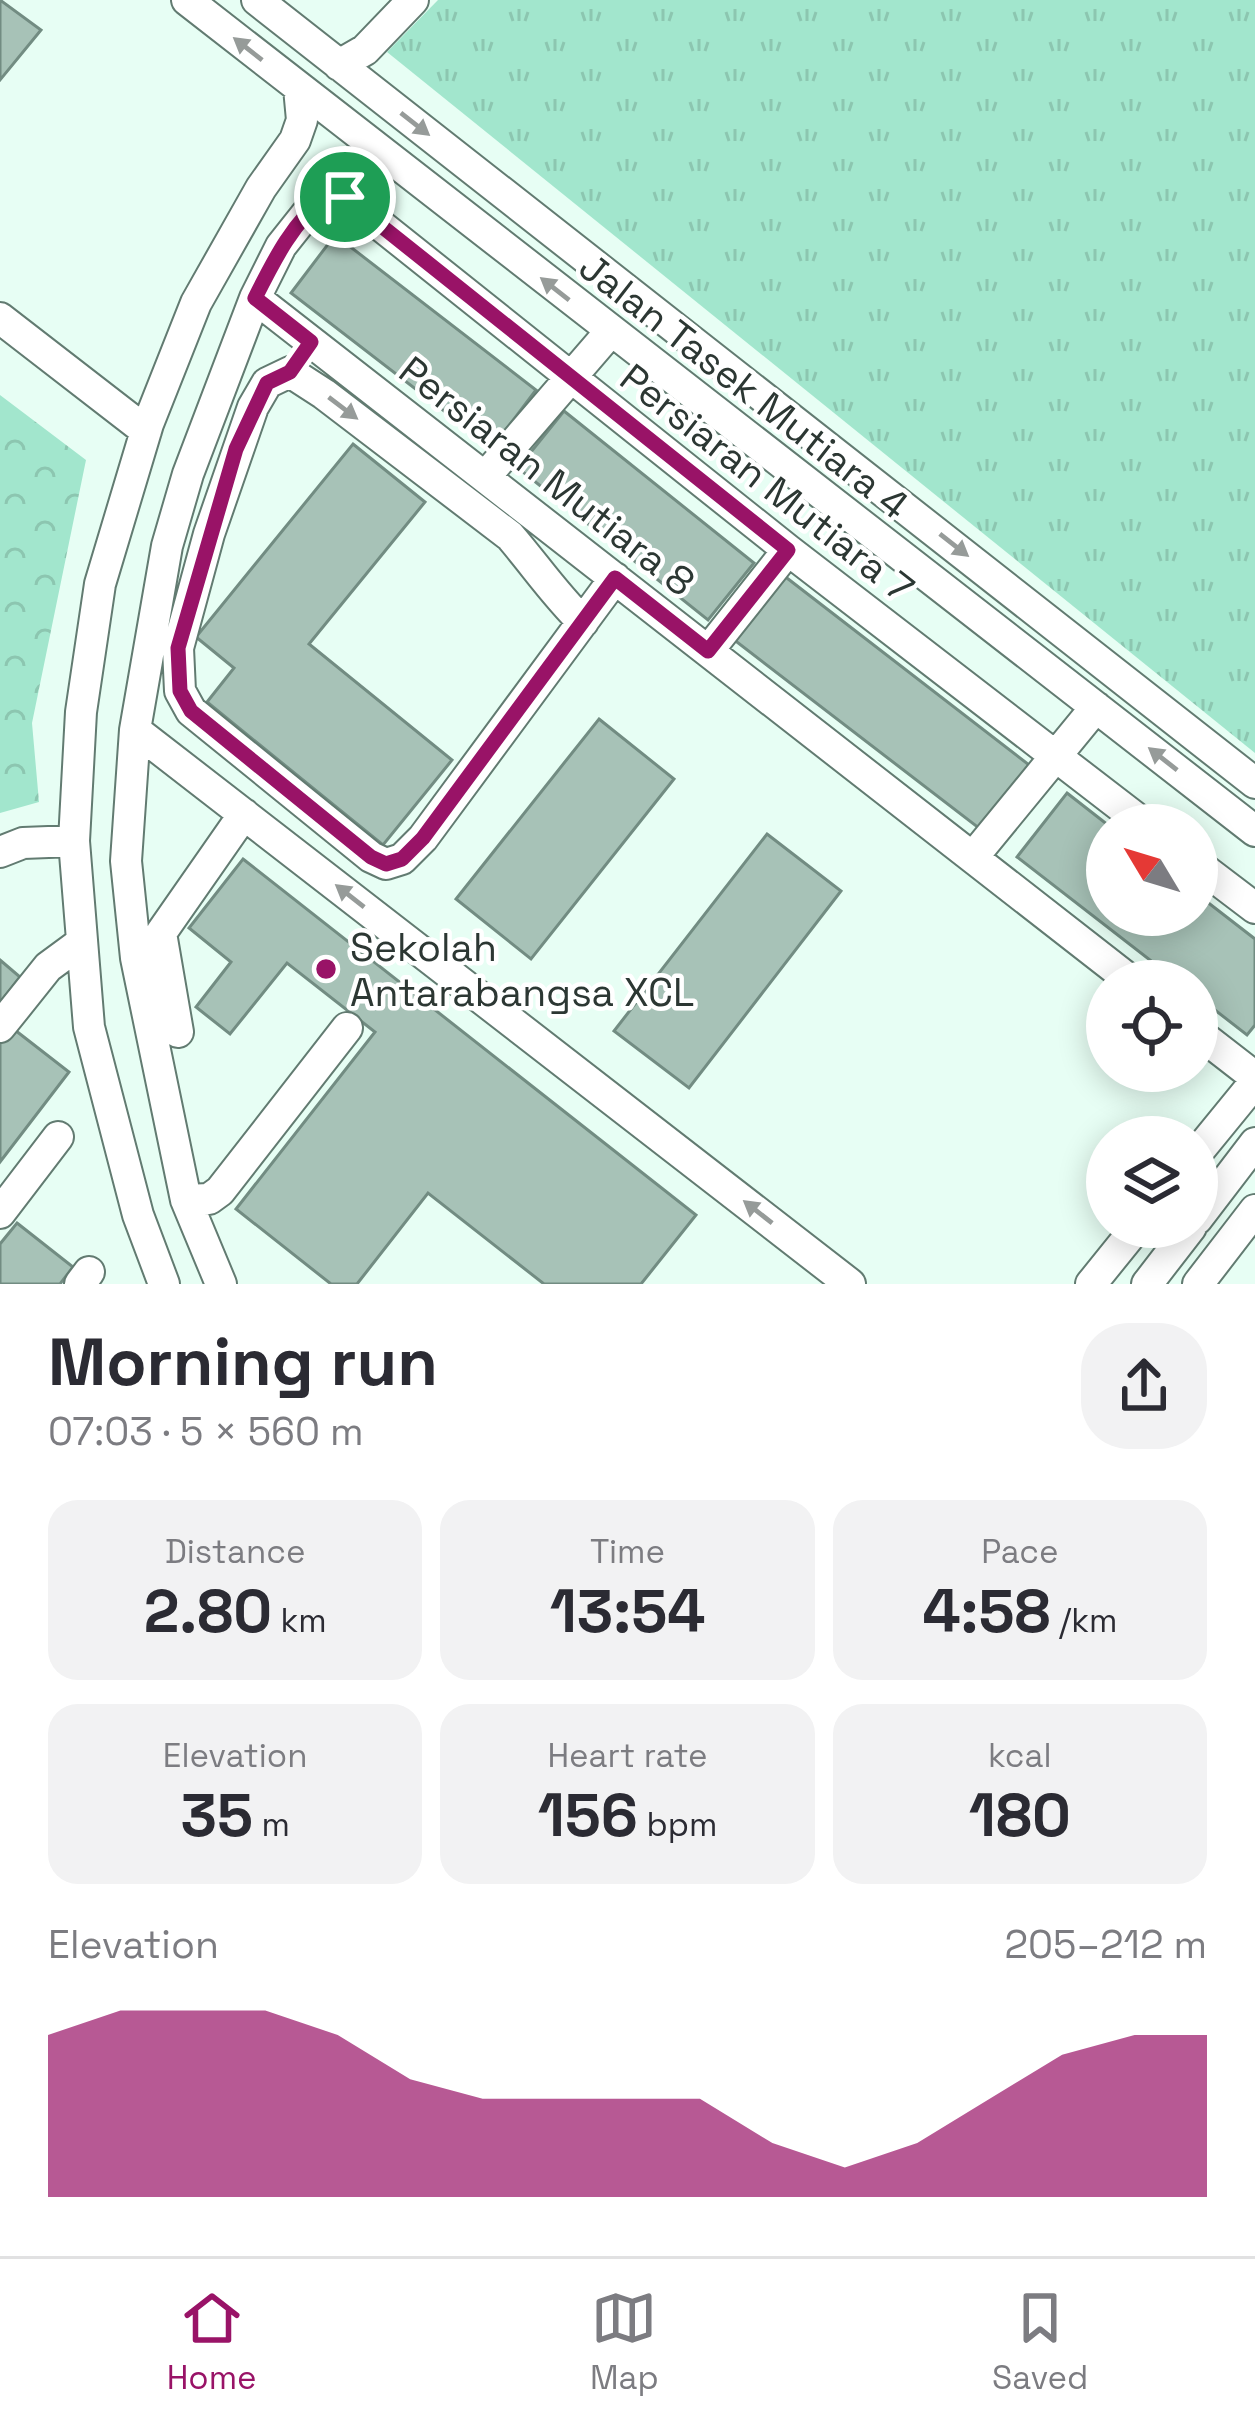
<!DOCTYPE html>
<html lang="en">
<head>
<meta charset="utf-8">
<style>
	:root { --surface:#fff; --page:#f2f2f3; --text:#2b2b33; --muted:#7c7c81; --line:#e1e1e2; --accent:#991367 }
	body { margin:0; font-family:"Space Grotesk",sans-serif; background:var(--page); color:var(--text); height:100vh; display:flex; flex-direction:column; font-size:45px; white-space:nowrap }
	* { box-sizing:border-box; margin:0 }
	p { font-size:39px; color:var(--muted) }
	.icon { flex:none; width:66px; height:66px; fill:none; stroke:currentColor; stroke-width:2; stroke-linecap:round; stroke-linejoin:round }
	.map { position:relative; height:1284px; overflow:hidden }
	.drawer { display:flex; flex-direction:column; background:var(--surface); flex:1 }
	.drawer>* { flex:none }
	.needle { width:78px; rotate:308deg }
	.fabs { position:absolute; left:1086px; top:804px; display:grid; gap:24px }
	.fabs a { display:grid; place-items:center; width:132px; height:132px; border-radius:50%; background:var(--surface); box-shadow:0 6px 30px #0003; font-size:60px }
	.pin { position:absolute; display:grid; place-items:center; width:102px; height:102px; color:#fff; margin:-51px; border:6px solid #fff; border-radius:50%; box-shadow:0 3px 12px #0007 }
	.round { display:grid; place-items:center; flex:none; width:126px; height:126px; border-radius:48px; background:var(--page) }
	.overview { display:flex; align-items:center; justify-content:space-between; height:204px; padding:0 48px }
	h1 { font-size:66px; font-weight:700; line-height:90px }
	.figures { display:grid; grid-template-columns:repeat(3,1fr); gap:18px; height:204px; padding:12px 48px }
	.figures div { display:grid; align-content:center; border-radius:30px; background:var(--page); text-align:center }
	.figures b { font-size:60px; font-weight:700 }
	.figures small { font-size:33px; font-weight:400 }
	.figures p { font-size:33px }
	.chart { height:336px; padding:24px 48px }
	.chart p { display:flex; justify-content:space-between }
	.chart svg { width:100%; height:216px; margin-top:12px; fill:var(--accent); opacity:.7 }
	.tabs { display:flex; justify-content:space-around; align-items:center; height:168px; border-top:3px solid var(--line); background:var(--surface); font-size:33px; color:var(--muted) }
	.tabs a { display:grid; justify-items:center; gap:6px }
	.tabs .current { color:var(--accent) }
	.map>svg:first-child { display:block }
</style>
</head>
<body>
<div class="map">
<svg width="1255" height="1284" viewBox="0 0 1255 1284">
	<defs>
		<pattern id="grass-tufts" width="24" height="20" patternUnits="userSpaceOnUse" patternTransform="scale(3)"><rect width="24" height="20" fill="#a2e6cd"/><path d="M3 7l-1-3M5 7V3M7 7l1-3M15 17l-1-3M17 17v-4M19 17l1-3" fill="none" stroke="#8cc6b0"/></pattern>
		<pattern id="park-crowns" width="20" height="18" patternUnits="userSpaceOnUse" patternTransform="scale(3)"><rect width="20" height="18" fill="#a2e6cd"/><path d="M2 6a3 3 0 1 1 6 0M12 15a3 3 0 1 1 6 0" fill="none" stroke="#8cc6b0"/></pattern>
	</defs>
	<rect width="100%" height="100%" fill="#e7fef4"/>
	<path fill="url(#grass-tufts)" d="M438,0h817v753l-868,-701z"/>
	<path fill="url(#park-crowns)" d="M0,395l86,65 -54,263 7,79 -39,11z"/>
	<path fill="#a7c2b7" stroke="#728c82" stroke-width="3" d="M0,0l41,30 -41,50z
		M335,235l201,155 -44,58 -201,-155z
		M564,411l190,152 -46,57 -190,-152z
		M353,444l72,58 -116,142 143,116 -69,85 -176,-143 27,-34 -38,-31z
		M783,575l250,193 -49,64 -251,-193z
		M599,719l75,60 -143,180 -75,-60z
		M1067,793l41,32 -1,90h90v-21l58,45v86l-8,10 -50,-39v-15h-20l-160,-124z
		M767,834l74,57 -152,197 -75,-57z
		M243,859l453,356 -55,69h-97l-116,-91 -71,91h-26l-95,-75 139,-177 -88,-69 -57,71 -34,-27 35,-45 -42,-34z
		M0,960l20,17 -20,26z
		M11,1027l58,45 -69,90v-121z
		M17,1223l56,44 -13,17h-60v-40z"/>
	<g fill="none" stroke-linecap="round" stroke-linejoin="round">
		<g stroke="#627b71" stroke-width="34">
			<path id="minor" d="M187,0l1068,831
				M257,0l998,783
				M339,65l26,-15 48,-50
				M255,298l876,683
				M0,318l146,113
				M485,477l125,-145
				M583,622c-28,-27 -48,-57 -73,-86l-186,-142 -34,-22 -23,11 -14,24 -44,127 -31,114 2,43 11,20 180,146 15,7 16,-5 21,-21 192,-260
				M708,651l80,-101
				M135,730l715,554
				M0,852l23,-9 51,-2
				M973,857l123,-150
				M1197,864l58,44
				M0,1027l48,-60 34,-25
				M178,1032l-17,-99 83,-119
				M1197,1032l58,45
				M1197,1153l58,-71
				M186,1200l23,-1 11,-8 127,-163
				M0,1213l58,-76
				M1197,1219l58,-76
				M80,1284l9,-12
				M164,1284l-26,-69 -49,-188 -15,-186 7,-129 19,-128 48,-160 48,-121 65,-115 34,-48 7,-20 -3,-32
				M221,1284l-35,-84 -50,-242 -10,-97 9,-131 32,-184 21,-72 67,-176 26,-52 31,-39 16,-12 17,2 443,353 357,275
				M1091,1284l46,-57
				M1147,1284l44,-57
				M1198,1284l57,-74"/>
		</g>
		<use href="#minor" stroke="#fff" stroke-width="30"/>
	</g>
	<defs><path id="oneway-solid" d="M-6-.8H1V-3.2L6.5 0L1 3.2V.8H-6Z" transform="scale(3)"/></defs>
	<g fill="#969b99">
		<use href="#oneway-solid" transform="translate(248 49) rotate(-142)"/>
		<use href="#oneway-solid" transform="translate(415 124) rotate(38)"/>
		<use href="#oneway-solid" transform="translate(555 289) rotate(-142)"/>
		<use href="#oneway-solid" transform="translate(343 408) rotate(37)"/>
		<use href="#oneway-solid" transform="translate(954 545) rotate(38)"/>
		<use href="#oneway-solid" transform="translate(1163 759) rotate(-142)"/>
		<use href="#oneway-solid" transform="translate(350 896) rotate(-142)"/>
		<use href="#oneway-solid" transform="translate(758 1212) rotate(-142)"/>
	</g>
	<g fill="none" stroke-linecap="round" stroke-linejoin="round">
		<g stroke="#fff" stroke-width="24">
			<path id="route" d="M328,194l17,3 443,353 -80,101 -93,-73 -192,260 -21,21 -16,5 -15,-7 -180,-146 -11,-20 -2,-43 58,-199 31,-66 23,-11 21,-30 -56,-44c20,-40 38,-76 73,-104z"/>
		</g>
		<use href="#route" stroke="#991367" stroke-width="15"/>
	</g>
	<circle fill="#991367" stroke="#fff" stroke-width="4.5" cx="326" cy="969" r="12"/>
	<g text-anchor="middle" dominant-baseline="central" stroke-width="9" stroke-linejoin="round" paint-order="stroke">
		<g font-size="39" fill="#2c3733" stroke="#fff">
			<text transform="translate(744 386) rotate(38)">Jalan Tasek Mutiara 4</text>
			<text transform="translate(547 476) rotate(38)">Persiaran Mutiara 8</text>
			<text transform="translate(767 483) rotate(38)">Persiaran Mutiara 7</text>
		</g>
		<g font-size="39" fill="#2c3733" stroke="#fff" text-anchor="start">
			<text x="350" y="947">Sekolah<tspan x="350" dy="45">Antarabangsa XCL</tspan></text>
		</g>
	</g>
</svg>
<div class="fabs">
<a><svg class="needle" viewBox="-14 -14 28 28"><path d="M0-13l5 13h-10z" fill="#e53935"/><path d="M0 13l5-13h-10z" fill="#7c7c81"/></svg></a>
<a><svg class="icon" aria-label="locate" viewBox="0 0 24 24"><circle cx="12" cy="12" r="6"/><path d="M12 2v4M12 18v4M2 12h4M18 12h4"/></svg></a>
<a><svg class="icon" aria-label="layers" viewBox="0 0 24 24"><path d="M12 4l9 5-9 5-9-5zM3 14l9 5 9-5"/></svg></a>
</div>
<div class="pin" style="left:345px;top:197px;background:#1e9e55"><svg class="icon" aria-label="arrive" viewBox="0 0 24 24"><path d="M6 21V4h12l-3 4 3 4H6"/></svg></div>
</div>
<section class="drawer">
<div class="overview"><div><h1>Morning run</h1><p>07:03 · 5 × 560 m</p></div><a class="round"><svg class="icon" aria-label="share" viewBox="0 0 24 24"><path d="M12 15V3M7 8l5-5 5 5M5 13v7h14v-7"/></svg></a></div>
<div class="figures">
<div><p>Distance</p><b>2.80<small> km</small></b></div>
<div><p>Time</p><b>13:54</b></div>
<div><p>Pace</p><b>4:58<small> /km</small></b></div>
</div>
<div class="figures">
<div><p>Elevation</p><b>35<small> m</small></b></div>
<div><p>Heart rate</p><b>156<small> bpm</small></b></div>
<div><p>kcal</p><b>180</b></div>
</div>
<div class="chart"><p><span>Elevation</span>205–212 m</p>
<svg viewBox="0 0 160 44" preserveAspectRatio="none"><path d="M0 44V11L10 6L20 6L30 6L40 11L50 20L60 24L70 24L80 24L90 24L100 33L110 38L120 33L130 24L140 15L150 11L160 11V44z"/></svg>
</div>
</section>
<nav class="tabs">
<a class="current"><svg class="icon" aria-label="home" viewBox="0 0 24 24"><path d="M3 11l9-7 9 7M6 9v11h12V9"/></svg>Home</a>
<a><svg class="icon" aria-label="map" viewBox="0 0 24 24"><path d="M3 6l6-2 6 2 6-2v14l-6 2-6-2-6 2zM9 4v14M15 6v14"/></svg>Map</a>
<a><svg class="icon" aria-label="saved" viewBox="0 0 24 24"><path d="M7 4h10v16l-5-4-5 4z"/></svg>Saved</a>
</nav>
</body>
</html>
